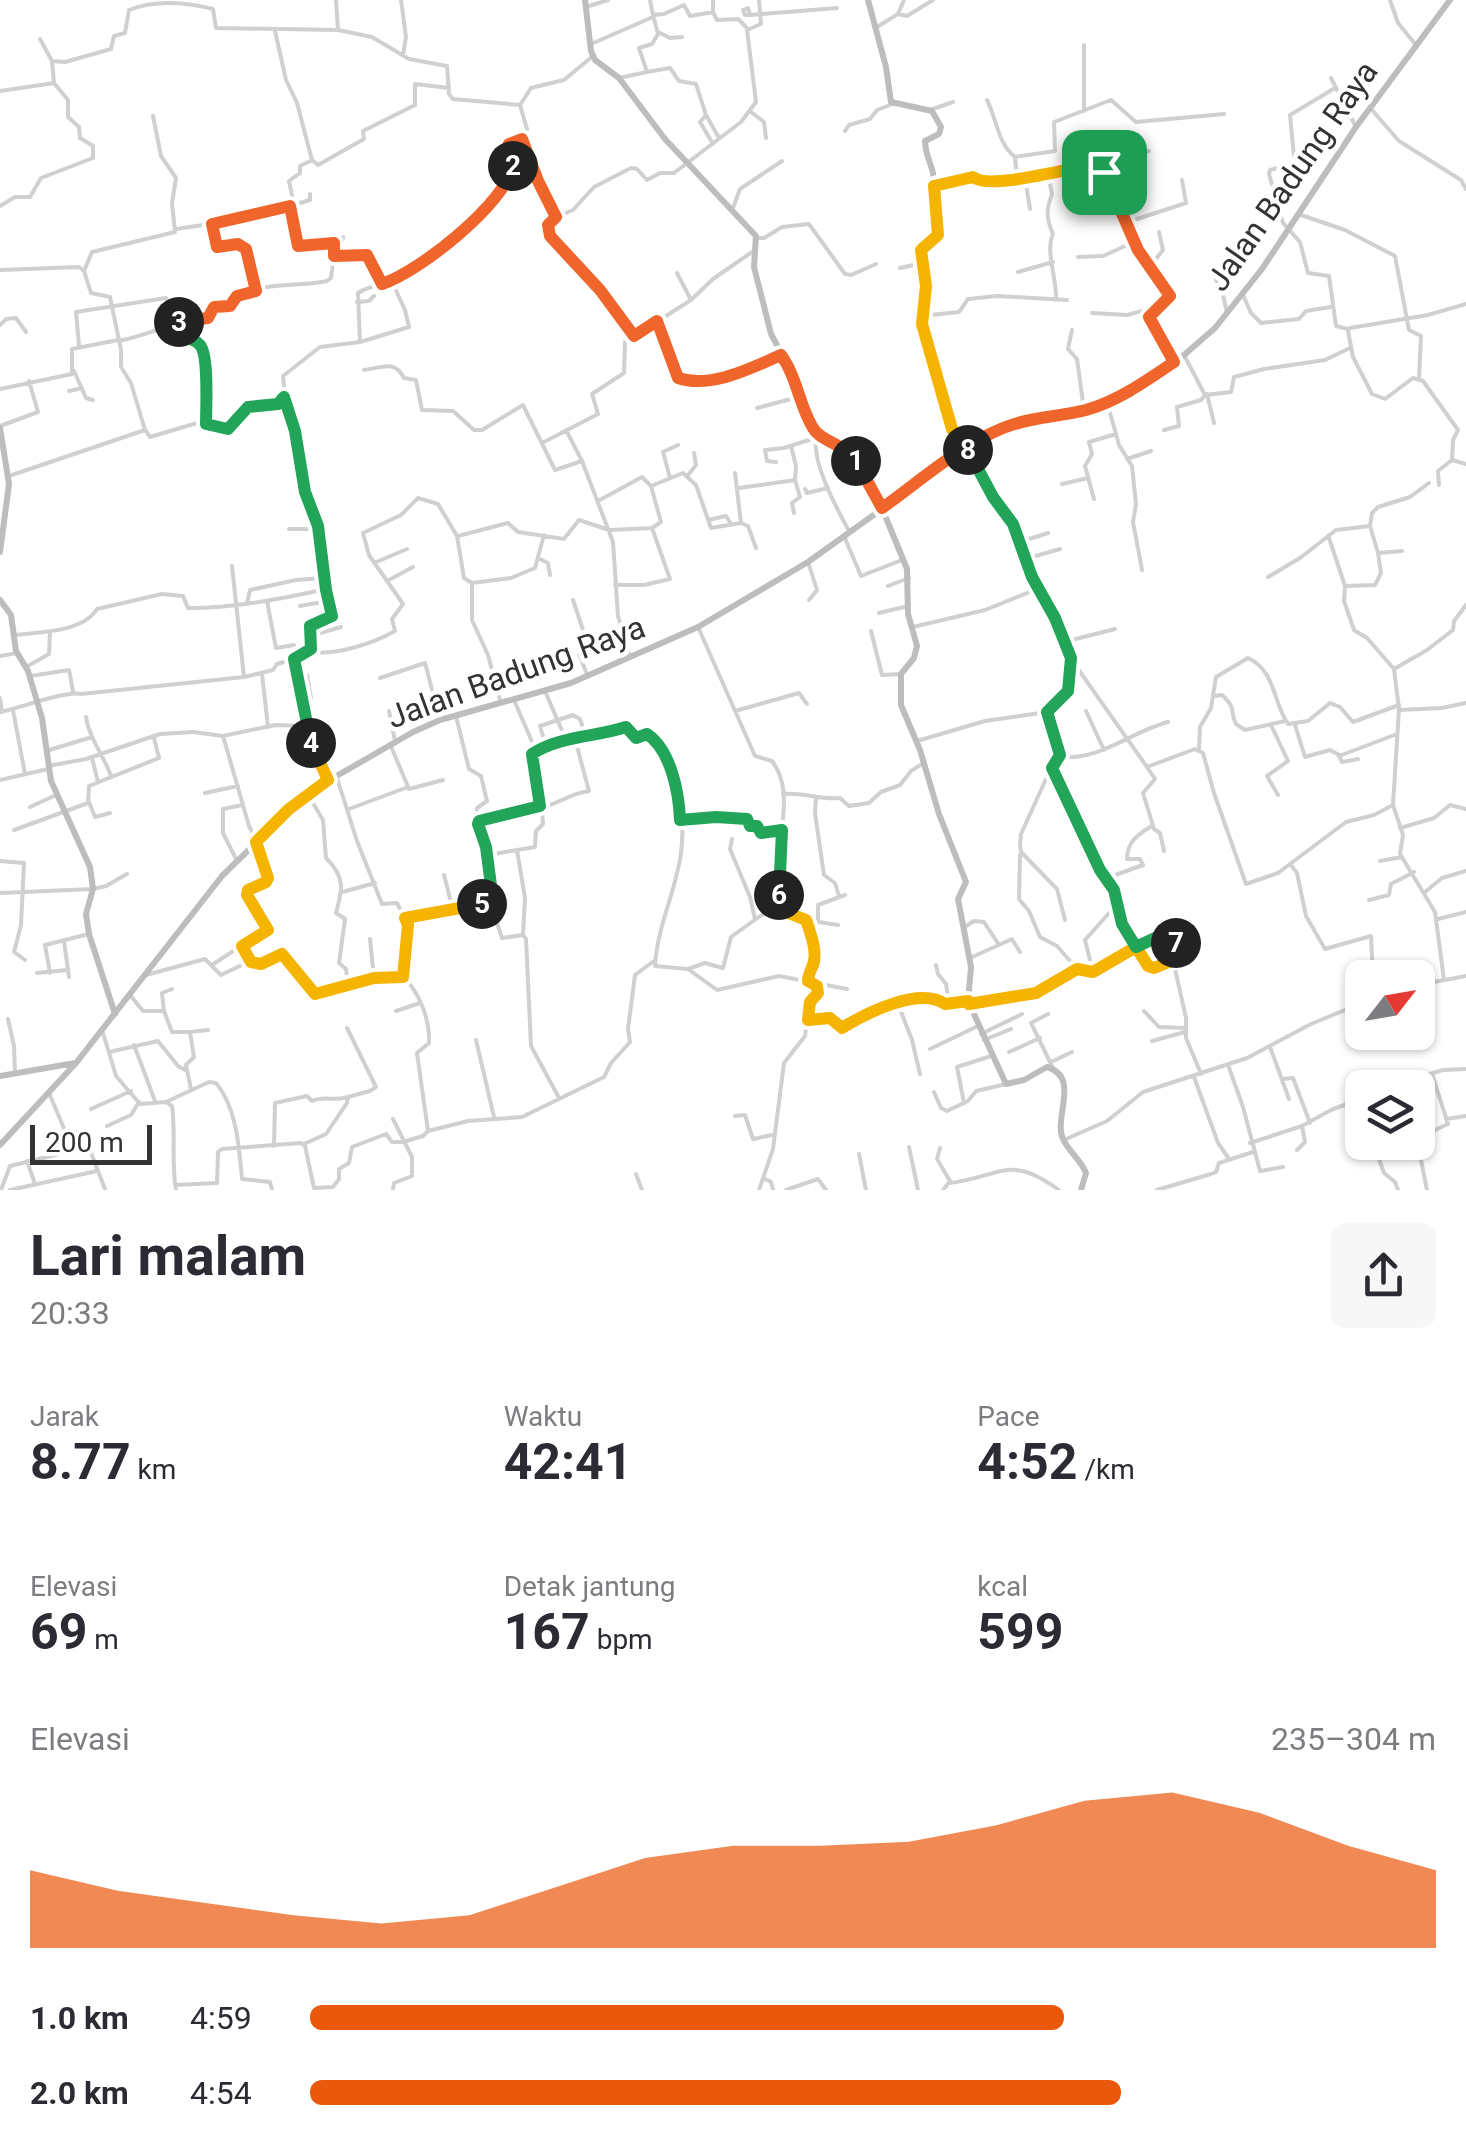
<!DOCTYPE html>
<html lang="id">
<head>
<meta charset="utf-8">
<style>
	:root { --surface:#fff; --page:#f7f7f7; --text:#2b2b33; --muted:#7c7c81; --accent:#ea580c }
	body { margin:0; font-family:Roboto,sans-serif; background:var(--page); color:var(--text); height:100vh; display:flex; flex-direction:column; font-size:38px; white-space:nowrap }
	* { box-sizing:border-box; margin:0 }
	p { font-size:32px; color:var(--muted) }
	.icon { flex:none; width:55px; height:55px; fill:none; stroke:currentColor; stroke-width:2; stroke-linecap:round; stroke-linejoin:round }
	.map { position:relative; height:1190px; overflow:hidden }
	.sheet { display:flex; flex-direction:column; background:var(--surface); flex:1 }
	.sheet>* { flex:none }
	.needle { width:65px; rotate:59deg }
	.controls { position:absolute; left:1345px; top:960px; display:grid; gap:20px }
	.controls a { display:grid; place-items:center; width:90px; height:90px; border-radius:15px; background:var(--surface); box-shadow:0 2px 8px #0004; font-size:50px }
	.scale { position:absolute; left:30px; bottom:25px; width:122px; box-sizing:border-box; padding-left:10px; border:5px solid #333; border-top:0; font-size:28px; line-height:35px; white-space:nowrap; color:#333; -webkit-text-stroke:8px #fff; paint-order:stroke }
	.pin { position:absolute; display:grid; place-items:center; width:85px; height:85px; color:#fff; margin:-42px; border-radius:20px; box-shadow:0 5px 15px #0006 }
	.km { position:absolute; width:50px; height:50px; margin:-25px; border-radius:50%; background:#222; color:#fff; font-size:28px; line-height:50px; text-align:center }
	.round { display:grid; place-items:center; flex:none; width:105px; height:105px; border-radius:15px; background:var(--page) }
	.overview { display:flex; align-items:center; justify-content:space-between; height:170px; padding:0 30px }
	h1 { font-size:55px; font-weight:700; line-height:75px }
	.metrics { display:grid; grid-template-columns:repeat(3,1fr); gap:15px; height:170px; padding:10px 30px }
	.metrics div { display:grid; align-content:center }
	.metrics b { font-size:50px; font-weight:700 }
	.metrics small { font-size:28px; font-weight:400 }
	.metrics p { font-size:28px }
	.chart { height:280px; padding:20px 30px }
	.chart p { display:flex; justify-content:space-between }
	.chart svg { width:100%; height:180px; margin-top:10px; fill:var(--accent); opacity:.7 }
	ul { padding:0 30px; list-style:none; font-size:32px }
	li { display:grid; grid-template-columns:160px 120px 1fr; align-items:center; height:75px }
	li i { height:25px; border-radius:12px; background:var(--accent) }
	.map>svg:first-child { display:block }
</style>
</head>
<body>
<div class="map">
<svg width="1466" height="1190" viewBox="0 0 1466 1190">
	<rect width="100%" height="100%" fill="#fff"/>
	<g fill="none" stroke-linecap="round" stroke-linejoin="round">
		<path stroke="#d0d0d0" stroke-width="4" d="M336,0l2,30
			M401,0l5,37 -3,18
			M650,0l3,15 11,-1 20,-9 6,11 23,-4 4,8 21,-1 9,9
			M1390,0l8,23 18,22
			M586,7l22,-7
			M713,12v-12
			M898,14l9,2 26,-16
			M750,15h-5l-2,-5 5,-2 2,7 87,-7
			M877,27l21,-13 6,-14
			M275,31l11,49 11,23 15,57
			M658,32l12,6 12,-1
			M40,39l12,22
			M591,44l62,-27
			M647,72l23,-4 9,13 17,3 10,31 13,23
			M619,78l28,-6 -8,-24 13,-4 6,-10 -5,-19
			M1331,78l25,49
			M0,91l54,-8
			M987,100c10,20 11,44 28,57
			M520,105l7,24 -5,11 34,77 -8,8 2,11 50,54 34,46
			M930,110l23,-8
			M1372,110l27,31 62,39 5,9
			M1084,111v-66
			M751,112l13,10 2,16
			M706,115l-6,7 13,22
			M845,131l4,-6 21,-6 7,-9 16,-6
			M1100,164l49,-13
			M1280,167l-10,3 -1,4 14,49 17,19 8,31 21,3 7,50 12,3
			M1048,174l4,20c-6,16 -6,24 1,40 -8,18 4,44 3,65
			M1017,177l-2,-20 40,-6 -1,-29 57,-22 25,22 88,-8
			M1025,178l5,31
			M1296,178l-6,-63 45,-27
			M934,185l39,-8c17,15 101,-11 127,-13l37,86 33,45 -21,22 24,45
			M294,205l-5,-24 11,-8v-7l12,-6 6,5 46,-26 -1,-8 52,-26v-21l34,4
			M294,205l16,-5v-6
			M0,206l15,-9h15l11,-19 52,-20v-12l-13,-8 -1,-11 -11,-10v-17l-14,-17 -2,-22 13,1 46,-13 3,-13 11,-3 4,-23c25,-10 56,-8 84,-1l3,19 122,2 34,7 37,22 38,7 2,28 4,5 67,6 11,-17 33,-8 29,-24
			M733,208l7,-19 42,-28
			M1301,215l44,15 50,26 14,74 12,6 -2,42
			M556,217l17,-7 21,-23 37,-19 6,1 10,11 13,-7h14l67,-51 15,-20c-3,-24 -6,-48 -9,-72l14,-6 -2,-24
			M1125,223l61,-20 -4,-23
			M212,224l5,23 21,-2 8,4 10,42
			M176,229l54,-8 60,-15 9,40 35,-3v12
			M757,238h7l18,-11 27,-3 36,50 6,1 25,-11
			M334,243l8,-1 1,-5
			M1078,257l25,-1 31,-14
			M1151,265l12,-15 -4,-18
			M900,268l22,-5
			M0,270l79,-3 5,4 7,22 19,4 11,53v17l10,16 14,47 5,7 47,-14 31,6 20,-22 34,-6 3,-4 -2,-21 37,-29 40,-5 -2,-49c9,-6 19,-7 29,-11 30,-13 126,-85 127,-116 0,-7 -4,-16 -5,-23l13,-4
			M84,271l8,-19 83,-20 -3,-29 4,-25 -15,-22 -8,-40
			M1018,272l35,-10
			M677,273l14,27
			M1216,280l6,10 5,23
			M1243,295l8,18 10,10 38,-4 7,-8 25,-4
			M357,302l12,-1 5,-5
			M1466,304l-38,11 -78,13 -2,3 5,26 19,37 13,5 28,-21 10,3 35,49 -5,10 -1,20 14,4
			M1092,313l35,2 15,-4 8,3
			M921,316l38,-4 9,-13 29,-3 70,4
			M657,321l18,53 8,6 49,-5 49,-20
			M0,325l6,-6 10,-1 10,14
			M166,328l8,9 17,2 11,10 4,75
			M1072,330l-4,19 9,10 7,51
			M119,341c31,-6 57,-21 89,-23l7,-11 15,-1c17,-27 69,-18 97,-25l4,-3 3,-22 34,-1 13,27
			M360,342l49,-15 -4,-17 -13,-28
			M79,346l-3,-34 90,-14 4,6 1,20
			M1184,355l21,40 26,-3 3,-15 30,-8 61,-9 25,-12
			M364,370c18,-2 30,-11 40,8l12,2 6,30 31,1 21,19h8l41,-25 32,65 27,-9 31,81 5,74 12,42
			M74,371l12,27 7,2
			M0,389l72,-15v-25l46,-9
			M69,391l13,-3
			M1207,394l7,29
			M285,397l10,34 10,61 11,23 2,17
			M1107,402l12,43 13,21 4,38 -3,18 9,48
			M757,408l42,-11
			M0,426l38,-14 -9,-31
			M566,430l16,31
			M1164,430l15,-4 -2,-19 24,-7 4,-5
			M817,434c-8,24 20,75 32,97
			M544,442l54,-28 -6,-20 32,-21 1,-31 66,-42 22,-21 39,-27
			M966,447l27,50 20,27 18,53 20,31 20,51 76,108 48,-18 8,4 11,40 32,91 32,-11 68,-51 28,-7 19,-10
			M1127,459l24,-8
			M776,462l-9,-1 -2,-11 19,-2 28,-9
			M688,475l8,-10 -2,-12
			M9,476l136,-46
			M670,478l-7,-26 15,-7
			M1062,484l26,-6
			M1439,485l-1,-14 14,-11
			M739,488l56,-8 1,-14 -5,-20
			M805,489l2,4 21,-5
			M1094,499l-9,-33 7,-12 -3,-12 27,-8
			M598,501l44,-24 9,9 32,-13 13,12 15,43 30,-5 -6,-50
			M794,513l-2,-10 8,-6 -5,-17
			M708,520l18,-4 5,8
			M741,523l7,3 8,22
			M1370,526l2,-13 6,-6 32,-10 19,-14
			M289,529h23l6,4 14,79 -2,7 -20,7 1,23 -17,10 20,95 14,26
			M458,536l50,-13 10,9 46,7 15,-19 30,10 43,-2
			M844,536l17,40 41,-16
			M1329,538l16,48 -1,15 10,29 13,8 27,31
			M1020,542l28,-9
			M540,559l8,4 2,12
			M1025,559l35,-10
			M808,562l9,28 -8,10
			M374,563l33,-14
			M232,566l12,111
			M1268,577l32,-19 36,-28 34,-4 8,27 24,-2
			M387,581l26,-14
			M472,583l39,-5 24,-10 9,-33
			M615,585h29l26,-6 -18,-51 9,-6 -10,-36
			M888,586l21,-8
			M1345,586l30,-1 6,-12 -3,-20
			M573,600l14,42 -8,12 9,23
			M267,601l9,47 18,-3
			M247,603l3,-13 46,-10 28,-2
			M300,606l28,-5
			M879,613l29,-7
			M698,627l57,129 17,5c18,24 11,52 9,79 -2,21 -2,44 -2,65l2,5 23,8 4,5 7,31 -8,27
			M913,627l72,-17 52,-21
			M871,631l11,44 19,-1
			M15,635c25,-3 68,-3 82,-26l65,-15 21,2 5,12c46,0 93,-9 138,-19
			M310,636l31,-9
			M1064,642l51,-13
			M310,651c23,6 64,-8 85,-20l-3,-12 11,-15 -34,-49 -6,-22 38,-18 17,-17 20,6 19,32 7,42 8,5v37l16,35 13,49
			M0,656l17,-3
			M26,667l23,-13 1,-22
			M262,674l6,53
			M30,676l39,-6 4,21
			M380,678l45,-15 15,57
			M545,691l21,49
			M1215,696l7,-1c16,15 7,16 14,29l9,6 40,-9
			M0,698l2,14
			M514,700l22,51
			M302,705l9,-7 -4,-23
			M13,710l12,64
			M1399,710l43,-2 24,-5
			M389,711l6,30
			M735,711l64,-18 8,11
			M1086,711l18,39
			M0,712c20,-4 67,-22 81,-18l163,-17 29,-7 4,-6 17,-5
			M456,716l13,53 12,7 6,25 -10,7 1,19 8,20 11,76 5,15 21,-3 3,4 5,107 27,50
			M86,717c3,21 18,39 25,59
			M1271,725l17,36 -21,15 11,19
			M1295,725l10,32 25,-7 9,5
			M917,741l68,-20 62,-9
			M390,744l19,45 34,-9
			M546,746l-6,-20 33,-11 7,4 6,18
			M1199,749l1,-22 11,-19 5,-31 32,-19c28,13 25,45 40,66l20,-3 22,-18 10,4 13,15 46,-17
			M46,751l46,-14
			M1060,757c40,4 70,-25 108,-35
			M92,758l6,24
			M1358,759l-16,3 -3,-6 58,-22
			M48,766l38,-7 74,-25 33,-2 30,4 52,-11 32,1
			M1147,767l8,12 -12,14 11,36 6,4 4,18
			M1052,768l48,103 14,19 8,35 28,43 21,-6 4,7 11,49v20l15,36
			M336,775l21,66 25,63 15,-1 11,22 -5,51
			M0,780l48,-11
			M205,793l33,-7
			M307,793l16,27 3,38c19,19 17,30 10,55l9,6 -6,44 7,6 2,16
			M783,794c20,-2 37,6 57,4l9,8 20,-3 12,-11 19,-7 11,-14 11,-7
			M816,798l-1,15 9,62 11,8 4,13
			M89,802l6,15 15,-4
			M30,807l26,-12
			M537,808c20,-2 32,-15 52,-17l-14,-52
			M349,809l59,-22
			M681,820l36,-3 30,2 3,7h7l4,7 20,-3
			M479,821l61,-15c0,-16 -11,-32 -8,-48 2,-18 54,-19 68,-22 8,-2 16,-6 23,-9l13,11 14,-3c27,28 36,80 31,118 -5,38 -24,74 -26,113l33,3 29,21 62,-14 68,13
			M1400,828l34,-10 16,-13 16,4
			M14,830l74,-27 1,-17 70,-28 -5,-20
			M732,839l-2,10 20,48 5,22
			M517,850l8,48 -2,37
			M488,855l47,-8 1,-16 7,-7 -1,-14
			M0,861l24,2 -3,62 -7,27 11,8
			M237,861l-14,-28v-24l19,-4
			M1380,861l22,-4
			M1290,864l7,9 9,43 19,33 46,-13 2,42
			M444,875l9,35
			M1107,878l36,-13 -3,-6h-13c0,-18 12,-25 26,-34
			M342,892l33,-9
			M1425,892l17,-14 24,-7
			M0,893l93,-4 13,-3 21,-12
			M1369,900l20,-5 2,-11 23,-12
			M405,918l88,-17
			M1438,919l28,-7
			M806,920l32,5
			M1065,920l-8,-31 -36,-37 -1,-8 1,-10 25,-55 14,-22 -13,-45 21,-21 3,-27
			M818,922v-17l27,-10
			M963,928l11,-7 10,1 15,23
			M370,939l4,39
			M64,941l5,36
			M970,958l42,-19 8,13
			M212,965l55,-36 -20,-34 1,-5 18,-8 1,-10 -6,-23 -12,-23 -26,-90
			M936,965l2,9 8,10 3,20
			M688,969l17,-6 18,5 8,-31 29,-21 18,-7
			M1077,969l16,3 75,-40 8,11 12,-1 3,10 -20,10
			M1093,972l-8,-32 25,-28 8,-4
			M37,973l30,-3
			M50,973l-5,-28 44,-11
			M146,975l59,-16 16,16 27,-13 13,2 18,-10 14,12 22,28 59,-16 29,-1c17,15 27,44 26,66l-12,10 11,78
			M1444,980l-9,-68 -35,-58 3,-19 -10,-30 6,-96 -5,-40 33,-19 26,-20 1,-9 12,-16
			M1418,985l48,-9
			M130,995l13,16h21l8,21h18l4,25 -8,8 5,24
			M969,1003l67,-10 41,-24 -20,-23 -17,-9 -11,-26 -10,-12 1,-44
			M898,1004l14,36 8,34
			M164,1011l-2,-18 10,-4
			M396,1011l24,-8
			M1144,1011l15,16 26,1
			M1048,1014l-17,9 21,43
			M8,1019l6,27 1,27
			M808,1020l22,-2 12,10c20,-12 69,-37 93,-30 12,4 16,7 30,4
			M190,1032l18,-2
			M103,1033l13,43 24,28 26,-2 6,4c4,29 -1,56 4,84
			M981,1034l41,-20
			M476,1040l18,77
			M984,1040l27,-11
			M1152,1041l33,-9
			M134,1045l21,56
			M1270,1047l19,52
			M930,1049l48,-23
			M109,1052l49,-11 20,25 9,5
			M1009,1052l31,-14
			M1051,1062l21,-10
			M1228,1065l15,42 17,64 23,-4
			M1432,1074l16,50 -15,7
			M1194,1077l24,66 11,16
			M1283,1079l10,-1 17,45
			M1383,1088l60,-18 23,-1
			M934,1092l7,16 6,3 21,-10 8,-10 30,-7
			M49,1093l25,59
			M168,1101l41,-19 7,1c21,25 23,65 26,96l28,3 2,8
			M964,1103l-7,-36 34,-11
			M91,1109l40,-18
			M735,1116l10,-1 8,24 19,-4
			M393,1119l19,38v19l-18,7 -1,7
			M1446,1119l20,-3
			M107,1126l24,-11 8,-13
			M68,1133l15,-1 22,57
			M1064,1140l43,-19 36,-29 104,-34 64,-34 51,-21
			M1373,1142l11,31 11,9 3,8
			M1250,1143l52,-17
			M304,1144l22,-10 21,-31 1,-6 22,-6 6,-4 -29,-59
			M274,1146l1,-43 32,-7 5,5c13,-6 23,1 35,-4
			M909,1147l9,43
			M940,1148l-3,11 13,22 -7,9
			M1297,1150l8,-8 -3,-16 31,-17 29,-10
			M859,1154l7,36
			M1420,1155l7,35
			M27,1161l8,23
			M636,1174l6,16
			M765,1179l6,3 2,8
			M949,1183c53,-6 59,-30 110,7
			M175,1185l42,-2 1,-31 4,-3 79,-6 4,3 9,42 19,-1 6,-8v-10l10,-6 3,-16 34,-13 6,8h11l20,-6 5,-5 40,-10 54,-4 82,-40 7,-14 19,-21 -2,-13 7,-54 19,-14
			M1,1190l9,-24 78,-19
			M10,1190l87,-19
			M759,1190l14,-41 11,-86 21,-27 4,-29 9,-12 -1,-9
			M786,1190l32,-11 8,11
			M1157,1190l54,-16 5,-2 3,-9 34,-11"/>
		<path stroke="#bdbdbd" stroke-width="6" d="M585,0l6,51 4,9 24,18 46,61 91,97 -2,31 17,67 20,37 11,33 13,28 26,13 14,14 27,49 25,61 1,45 9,32 -3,12 -13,16v31l19,45 19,64 27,68 -8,17 13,68 -3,34 38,83 18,-4 23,-13c34,10 6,51 16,72 6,13 18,21 23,34l-5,17
			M868,0l18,67 5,35 41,9 9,16 -2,7 -14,7c0,12 5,20 8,32 3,17 6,47 3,65l-13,9 -3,6 6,33 -4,39 29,104 15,18
			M0,428l9,56 -9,68
			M0,600l11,15 5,36 12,20 14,47 9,63 39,86 3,22 -7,25 3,20 26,80
			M0,1076l75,-13
			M0,1145l76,-82 146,-187 85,-83 106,-61 27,-12 131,-37 127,-56 110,-65 173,-124 46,-18 57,-10 23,-8 77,-47 31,-27 47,-59 94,-142 94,-127"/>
	</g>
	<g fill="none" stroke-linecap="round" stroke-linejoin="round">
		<g stroke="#fff" stroke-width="20">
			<path id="split-1" d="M856,461l26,47c38,-27 77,-62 121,-80 27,-11 55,-11 83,-18 32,-9 60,-29 88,-48l-25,-45 21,-21 -32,-46 -34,-78"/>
		</g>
		<g stroke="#fff" stroke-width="20">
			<path id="split-2" d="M513,166l-4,-22 13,-5 16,42 18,36 -8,8 2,11 50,54 34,46 23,-15 21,57c33,11 73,-10 103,-23 16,22 18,50 32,73 8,14 29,14 43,33"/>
		</g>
		<g stroke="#fff" stroke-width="20">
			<path id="split-3" d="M179,322l29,-4 6,-11 16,-1 7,-10 19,-5 -10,-42 -8,-5 -21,3 -5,-23 78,-18 8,40 36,-3v13l33,-1 15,29c39,-13 123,-81 131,-118"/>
		</g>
		<g stroke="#fff" stroke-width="20">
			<path id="split-4" d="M179,322l-13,6c10,12 24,6 34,17 9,10 6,64 6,79l22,5 20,-22 30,-3 6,-7 11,34 10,61 13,34 8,64 6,26 -22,10 1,23 -17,10 17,84"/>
		</g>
		<g stroke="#fff" stroke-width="20">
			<path id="split-5" d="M311,743l17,37 -39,29 -33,33 12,36 -2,4 -18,8 -1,5 21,35 -26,16 9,16 10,2 21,-10 33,40 59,-16 29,-1 5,-52 -3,-7 77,-14"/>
		</g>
		<g stroke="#fff" stroke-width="20">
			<path id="split-6" d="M482,904l11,-3 -7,-54 -8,-23 1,-3 61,-15 -8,-52c27,-18 64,-17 94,-27l10,11 11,-4c24,16 32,59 33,86l36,-3 31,2 3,7h7l4,7 21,-3 -3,65"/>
		</g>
		<g stroke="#fff" stroke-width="20">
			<path id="split-7" d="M779,895l2,15 25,10c4,12 12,32 7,45 -2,5 -5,10 -5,16l9,5 1,7 -8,9 -2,18 22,-2 12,10c24,-15 78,-42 103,-24l23,-3 1,3 67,-11 41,-24 16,3 43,-25 12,19 6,2 37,-15 -4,-12 -11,2"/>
		</g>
		<g stroke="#fff" stroke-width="20">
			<path id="split-8" d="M968,450l25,47 20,27 19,53 23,41 16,40 -3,33 -21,21 13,43 -8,13 48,102 14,20 8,34 14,23 32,-15 4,1 4,10"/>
		</g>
		<g stroke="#fff" stroke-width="20">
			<path id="split-9" d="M968,450l-16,-21 -30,-105 4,-38 -5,-36 17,-15 -4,-49 39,-9c16,14 100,-10 125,-13l6,8"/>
		</g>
		<use href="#split-1" stroke="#f0652b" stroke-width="12"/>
		<use href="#split-2" stroke="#f0652b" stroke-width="12"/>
		<use href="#split-3" stroke="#f0652b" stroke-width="12"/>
		<use href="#split-4" stroke="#22a559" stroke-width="12"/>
		<use href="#split-5" stroke="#f5b400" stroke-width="12"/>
		<use href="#split-6" stroke="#22a559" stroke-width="12"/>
		<use href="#split-7" stroke="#f5b400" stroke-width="12"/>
		<use href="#split-8" stroke="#22a559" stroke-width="12"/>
		<use href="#split-9" stroke="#f5b400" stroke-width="12"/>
	</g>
	<g text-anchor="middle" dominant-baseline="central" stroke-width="10" stroke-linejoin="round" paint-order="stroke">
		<g font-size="32" fill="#333" stroke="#fff">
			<text transform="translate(1292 176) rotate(-55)">Jalan Badung Raya</text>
			<text transform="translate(516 672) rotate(-20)">Jalan Badung Raya</text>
		</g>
	</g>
</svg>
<div class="controls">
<a><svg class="needle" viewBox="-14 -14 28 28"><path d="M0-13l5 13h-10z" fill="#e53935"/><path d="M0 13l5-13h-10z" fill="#7c7c81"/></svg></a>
<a><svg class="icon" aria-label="layers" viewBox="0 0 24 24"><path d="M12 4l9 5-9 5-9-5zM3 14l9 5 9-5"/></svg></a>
</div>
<div class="scale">200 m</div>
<div class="pin" style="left:1104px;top:172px;background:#1e9e55"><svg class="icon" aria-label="arrive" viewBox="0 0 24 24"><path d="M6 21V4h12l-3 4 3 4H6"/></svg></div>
<b class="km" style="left:856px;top:461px">1</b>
<b class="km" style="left:513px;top:166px">2</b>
<b class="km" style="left:179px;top:322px">3</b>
<b class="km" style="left:311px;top:743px">4</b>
<b class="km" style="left:482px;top:904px">5</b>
<b class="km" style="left:779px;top:895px">6</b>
<b class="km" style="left:1176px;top:943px">7</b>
<b class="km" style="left:968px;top:450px">8</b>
</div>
<section class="sheet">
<div class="overview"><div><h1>Lari malam</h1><p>20:33</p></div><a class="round"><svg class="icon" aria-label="share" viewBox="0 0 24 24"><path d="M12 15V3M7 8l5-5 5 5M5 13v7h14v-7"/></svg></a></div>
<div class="metrics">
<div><p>Jarak</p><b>8.77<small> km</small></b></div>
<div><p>Waktu</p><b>42:41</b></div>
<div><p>Pace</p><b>4:52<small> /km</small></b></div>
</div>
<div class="metrics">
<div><p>Elevasi</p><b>69<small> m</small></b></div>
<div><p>Detak jantung</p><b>167<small> bpm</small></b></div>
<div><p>kcal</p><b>599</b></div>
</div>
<div class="chart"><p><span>Elevasi</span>235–304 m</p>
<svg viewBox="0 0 160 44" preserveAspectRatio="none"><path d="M0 44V25L10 30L20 33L30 36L40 38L50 36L60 29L70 22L80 19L90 19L100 18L110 14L120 8L130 6L140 11L150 19L160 25V44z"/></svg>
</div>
<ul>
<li><b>1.0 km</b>4:59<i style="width:67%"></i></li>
<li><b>2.0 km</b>4:54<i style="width:72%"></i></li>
</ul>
</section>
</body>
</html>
